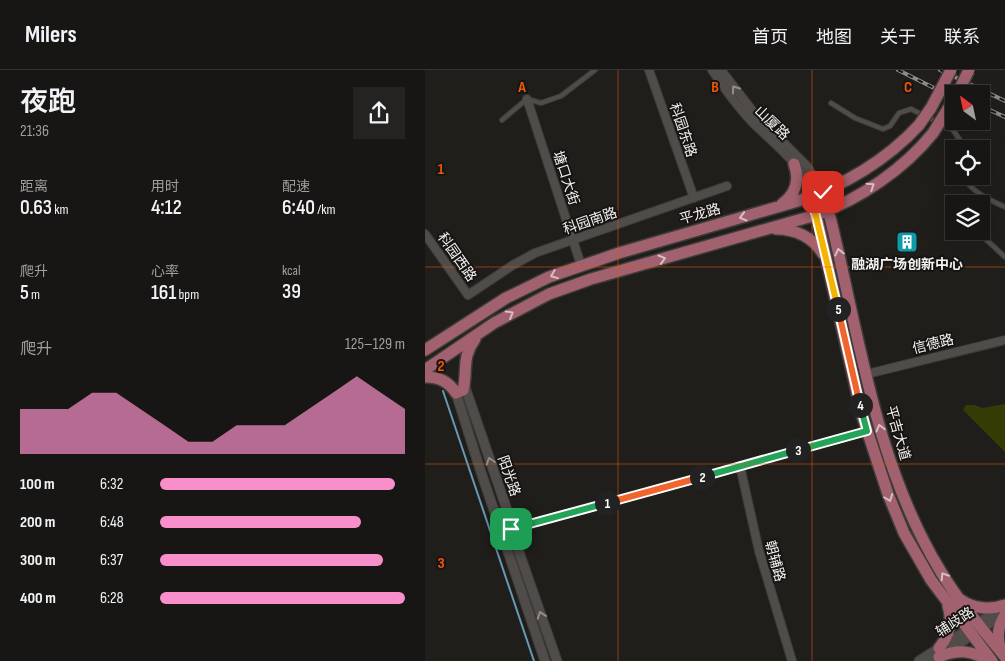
<!DOCTYPE html>
<html lang="zh">
<head>
<meta charset="utf-8">
<style>
	:root { --surface:#181614; --page:#252322; --text:#f1f3f6; --muted:#9f9fa0; --line:#363534; --accent:#f98fca }
	body { margin:0; font-family:"Sofia Sans Condensed","Noto Sans SC",sans-serif; background:var(--page); color:var(--text); height:100vh; display:flex; flex-direction:column; font-size:19px; white-space:nowrap }
	* { box-sizing:border-box; margin:0 }
	p { font-size:16px; color:var(--muted) }
	.icon { flex:none; width:28px; height:28px; fill:none; stroke:currentColor; stroke-width:2; stroke-linecap:round; stroke-linejoin:round }
	.map { position:relative; flex:1; overflow:hidden }
	.panel { display:flex; flex-direction:column; background:var(--surface); width:425px }
	.panel>* { flex:none }
	.needle { width:32px; rotate:327deg }
	.fabs { position:absolute; left:520px; top:15px; display:grid; gap:10px }
	.fabs a { display:grid; place-items:center; width:45px; height:45px; border-radius:0px; background:var(--surface); box-shadow:0 5px 20px #0002,0 0 0 1px var(--line); font-size:25px }
	.pin { position:absolute; display:grid; place-items:center; width:42px; height:42px; color:#fff; margin:-21px; border-radius:10px; box-shadow:0 2px 8px #0006 }
	.km { position:absolute; width:25px; height:25px; margin:-12px; border-radius:50%; background:#222; color:#fff; font-size:14px; line-height:25px; text-align:center }
	.round { display:grid; place-items:center; flex:none; width:52px; height:52px; border-radius:0px; background:var(--page) }
	.overview { display:flex; align-items:center; justify-content:space-between; height:85px; padding:0 20px }
	h1 { font-size:28px; font-weight:600; line-height:38px }
	.figures { display:grid; grid-template-columns:repeat(3,1fr); gap:8px; height:85px; padding:5px 20px }
	.figures div { display:grid; align-content:center }
	.figures b { font-size:21px; font-weight:600 }
	.figures small { font-size:14px; font-weight:400 }
	.figures p { font-size:14px }
	.chart { height:140px; padding:10px 20px }
	.chart p { display:flex; justify-content:space-between }
	.chart svg { width:100%; height:90px; margin-top:5px; fill:var(--accent); opacity:.7 }
	ul { padding:0 20px; list-style:none; font-size:16px }
	li { display:grid; grid-template-columns:80px 60px 1fr; align-items:center; height:38px }
	li i { height:12px; border-radius:6px; background:var(--accent) }
	header { display:flex; align-items:center; gap:30px; box-sizing:border-box; height:70px; padding:0 25px; background:var(--surface); border-bottom:1px solid var(--line) }
	header strong { font-size:24px }
	nav { display:flex; gap:28px; margin-inline-start:auto; font-size:18px }
	main { display:flex; flex:1; min-height:0 }
	.map>svg:first-child { display:block }
</style>
</head>
<body>
<header>
<strong>Milers</strong>
<nav><a>首页</a><a>地图</a><a>关于</a><a>联系</a></nav>
</header>
<main>
<section class="panel">
<div class="overview"><div><h1>夜跑</h1><p>21:36</p></div><a class="round"><svg class="icon" aria-label="share" viewBox="0 0 24 24"><path d="M12 15V3M7 8l5-5 5 5M5 13v7h14v-7"/></svg></a></div>
<div class="figures">
<div><p>距离</p><b>0.63<small> km</small></b></div>
<div><p>用时</p><b>4:12</b></div>
<div><p>配速</p><b>6:40<small> /km</small></b></div>
</div>
<div class="figures">
<div><p>爬升</p><b>5<small> m</small></b></div>
<div><p>心率</p><b>161<small> bpm</small></b></div>
<div><p>kcal</p><b>39</b></div>
</div>
<div class="chart"><p><span>爬升</span>125–129 m</p>
<svg viewBox="0 0 160 44" preserveAspectRatio="none"><path d="M0 44V22L10 22L20 22L30 14L40 14L50 22L60 30L70 38L80 38L90 30L100 30L110 30L120 22L130 14L140 6L150 14L160 22V44z"/></svg>
</div>
<ul>
<li><b>100 m</b>6:32<i style="width:96%"></i></li>
<li><b>200 m</b>6:48<i style="width:82%"></i></li>
<li><b>300 m</b>6:37<i style="width:91%"></i></li>
<li><b>400 m</b>6:28<i style="width:100%"></i></li>
</ul>
</section>
<div class="map">
<svg width="580" height="591" viewBox="0 0 580 591">
	<rect width="100%" height="100%" fill="#201e1b"/>
	<path fill="#363b05" d="M580,334v48l-42,-42 3,-5h9l7,3z"/>
	<g fill="none" stroke-linecap="round" stroke-linejoin="round">
		<path stroke="#649ab7" stroke-width="2" d="M18,321l91,270"/>
		<g stroke="#3d3b39" stroke-width="6">
			<path id="service" d="M406,33l24,15 28,11 7,-3 9,-13 12,-4 42,21 7,10 -1,9
				M77,50l25,-21 14,4 20,-7 34,-26
				M537,106c10,16 26,23 43,31
				M552,161l28,26"/>
		</g>
		<g stroke="#3d3b39" stroke-width="10">
			<path id="minor" d="M224,0l45,128
				M287,0c12,18 25,36 40,52 22,22 51,42 60,74
				M296,0l34,44 52,52 16,26
				M102,29l54,166
				M0,164l43,61 45,-30 22,-12 192,-67
				M442,304l138,-34
				M315,396l19,85 33,110
				M76,462l366,-101"/>
		</g>
		<g stroke="#3d3b39" stroke-width="11">
			<path id="tertiary" d="M39,314l43,126 4,19 46,132
				M31,323l24,76 65,192
				M494,591l84,-54
				M508,591l72,-48"/>
		</g>
		<g stroke="#3d3b39" stroke-width="14">
			<path id="primary" d="M398,122l8,29c29,119 45,245 110,351 18,30 42,58 64,85
				M387,126l50,219 26,79 16,39 27,47 61,81
				M357,134c14,-10 18,-24 12,-40
				M351,159c19,0 37,8 47,25
				M0,280l81,-52 43,-21 70,-24 179,-52c45,-15 89,-41 121,-76
				M0,300l69,-47 55,-29 42,-15 225,-64c44,-16 88,-46 117,-82
				M0,307c14,0 23,4 31,16l7,-3c5,-19 -2,-32 12,-51
				M536,530c13,9 30,10 44,5
				M514,578c10,-12 14,-26 9,-42
				M576,580c-5,-13 -3,-24 4,-35
				M514,587c18,-8 33,-7 50,4"/>
		</g>
		<use href="#service" stroke="#4f4c4a" stroke-width="4"/>
		<use href="#minor" stroke="#4f4c4a" stroke-width="8"/>
		<use href="#tertiary" stroke="#4f4c4a" stroke-width="9"/>
		<use href="#primary" stroke="#a1616f" stroke-width="11"/>
		<g stroke="#8d8b89" stroke-width="4">
			<path id="rail" d="M473,0l56,28
				M515,0l65,31
				M556,36l24,11"/>
		</g>
		<use href="#rail" stroke="#171412" stroke-width="2" stroke-dasharray="5.5" stroke-linecap="butt"/>
		<g stroke="#3d3b39" stroke-width="14" stroke-linecap="butt">
			<path id="primary-bridge" d="M532,24l12,-24
				M494,55l12,-17 20,-38
				M508,63l21,-34"/>
		</g>
		<use href="#primary-bridge" stroke="#a1616f" stroke-width="11"/>
	</g>
	<defs><path id="oneway-chevron" d="M-2-3.5L2.5 0L-2 3.5" fill="none" stroke-width="1.6" stroke-linecap="round" stroke-linejoin="round" transform="scale(1.25)"/></defs>
	<g stroke="#918e8c">
		<use href="#oneway-chevron" transform="translate(310 19) rotate(-126)"/>
		<use href="#oneway-chevron" transform="translate(65 391) rotate(-108)"/>
		<use href="#oneway-chevron" transform="translate(116 545) rotate(-109)"/>
	</g>
	<g stroke="#d6bfc3">
		<use href="#oneway-chevron" transform="translate(446 116) rotate(-33)"/>
		<use href="#oneway-chevron" transform="translate(318 147) rotate(164)"/>
		<use href="#oneway-chevron" transform="translate(414 182) rotate(-103)"/>
		<use href="#oneway-chevron" transform="translate(237 189) rotate(-16)"/>
		<use href="#oneway-chevron" transform="translate(129 205) rotate(158)"/>
		<use href="#oneway-chevron" transform="translate(85 244) rotate(-31)"/>
		<use href="#oneway-chevron" transform="translate(455 358) rotate(-105)"/>
		<use href="#oneway-chevron" transform="translate(464 428) rotate(69)"/>
		<use href="#oneway-chevron" transform="translate(519 506) rotate(-122)"/>
	</g>
	<g fill="none" stroke-linecap="round" stroke-linejoin="round">
		<g stroke="#fff" stroke-width="10">
			<path id="split-1" d="M86,459l96,-26"/>
		</g>
		<g stroke="#fff" stroke-width="10">
			<path id="split-2" d="M182,433l95,-26"/>
		</g>
		<g stroke="#fff" stroke-width="10">
			<path id="split-3" d="M277,407l96,-27"/>
		</g>
		<g stroke="#fff" stroke-width="10">
			<path id="split-4" d="M373,380l69,-19 -7,-26"/>
		</g>
		<g stroke="#fff" stroke-width="10">
			<path id="split-5" d="M413,239l22,96"/>
		</g>
		<g stroke="#fff" stroke-width="10">
			<path id="split-6" d="M390,142l23,97"/>
		</g>
		<g stroke="#fff" stroke-width="10">
			<path id="split-7" d="M390,142l-3,-16 11,-4"/>
		</g>
		<use href="#split-1" stroke="#22a559" stroke-width="6"/>
		<use href="#split-2" stroke="#f0652b" stroke-width="6"/>
		<use href="#split-3" stroke="#22a559" stroke-width="6"/>
		<use href="#split-4" stroke="#22a559" stroke-width="6"/>
		<use href="#split-5" stroke="#f0652b" stroke-width="6"/>
		<use href="#split-6" stroke="#f5b400" stroke-width="6"/>
		<use href="#split-7" stroke="#f5b400" stroke-width="6"/>
	</g>
	<path fill="none" stroke="#e8590c" stroke-width="1" stroke-opacity="0.55" d="M193,0v591M387,0v591M0,197h580M0,394h580"/>
	<defs>
		<g id="building-square" transform="scale(1.125)"><rect x="-9" y="-9" width="18" height="18" rx="4" fill="#0f9aa8" stroke="#171412"/><path d="M-4-6H4V6H1V3H-1V6H-4ZM-2.5-4.3h1.7v1.8h-1.7ZM.8-4.3h1.7v1.8H.8ZM-2.5-1h1.7V.8h-1.7ZM.8-1h1.7V.8H.8Z" fill="#fff"/></g>
	</defs>
	<g fill-rule="evenodd">
		<use href="#building-square" x="482" y="172"/>
	</g>
	<g text-anchor="middle" dominant-baseline="central" stroke-width="4" stroke-linejoin="round" paint-order="stroke">
		<g font-size="14" fill="#f3f1f0" stroke="#171412">
			<text transform="translate(347 53) rotate(44)">山厦路</text>
			<text transform="translate(258 60) rotate(71)">科园东路</text>
			<text transform="translate(141 108) rotate(72)">塘口大街</text>
			<text transform="translate(275 144) rotate(-16)">平龙路</text>
			<text transform="translate(165 151) rotate(-19)">科园南路</text>
			<text transform="translate(32 187) rotate(55)">科园西路</text>
			<text transform="translate(508 274) rotate(-14)">信德路</text>
			<text transform="translate(473 363) rotate(74)">平吉大道</text>
			<text transform="translate(84 406) rotate(71)">阳光路</text>
			<text transform="translate(350 491) rotate(75)">朝辅路</text>
			<text transform="translate(530 552) rotate(-33)">辅歧路</text>
		</g>
		<g font-size="14" font-weight="bold" fill="#f3f1f0" stroke="#171412">
			<text x="482" y="194">融湖广场创新中心</text>
		</g>
	</g>
	<g font-size="16" text-anchor="middle" font-weight="bold" fill="#e8590c" stroke="#171412" stroke-width="4" stroke-linejoin="round" paint-order="stroke">
		<text x="97" y="22">A</text>
		<text x="290" y="22">B</text>
		<text x="483" y="22">C</text>
		<text x="16" y="104">1</text>
		<text x="16" y="301">2</text>
		<text x="16" y="498">3</text>
	</g>
</svg>
<div class="fabs">
<a><svg class="needle" viewBox="-14 -14 28 28"><path d="M0-13l5 13h-10z" fill="#e53935"/><path d="M0 13l5-13h-10z" fill="#9f9fa0"/></svg></a>
<a><svg class="icon" aria-label="locate" viewBox="0 0 24 24"><circle cx="12" cy="12" r="6"/><path d="M12 2v4M12 18v4M2 12h4M18 12h4"/></svg></a>
<a><svg class="icon" aria-label="layers" viewBox="0 0 24 24"><path d="M12 4l9 5-9 5-9-5zM3 14l9 5 9-5"/></svg></a>
</div>
<div class="pin" style="left:86px;top:459px;background:#1e9e55"><svg class="icon" aria-label="arrive" viewBox="0 0 24 24"><path d="M6 21V4h12l-3 4 3 4H6"/></svg></div>
<div class="pin" style="left:398px;top:122px;background:#d93025"><svg class="icon" aria-label="check" viewBox="0 0 24 24"><path d="M5 12l5 5 9-10"/></svg></div>
<b class="km" style="left:182px;top:433px">1</b>
<b class="km" style="left:277px;top:407px">2</b>
<b class="km" style="left:373px;top:380px">3</b>
<b class="km" style="left:435px;top:335px">4</b>
<b class="km" style="left:413px;top:239px">5</b>
</div>
</main>
</body>
</html>
